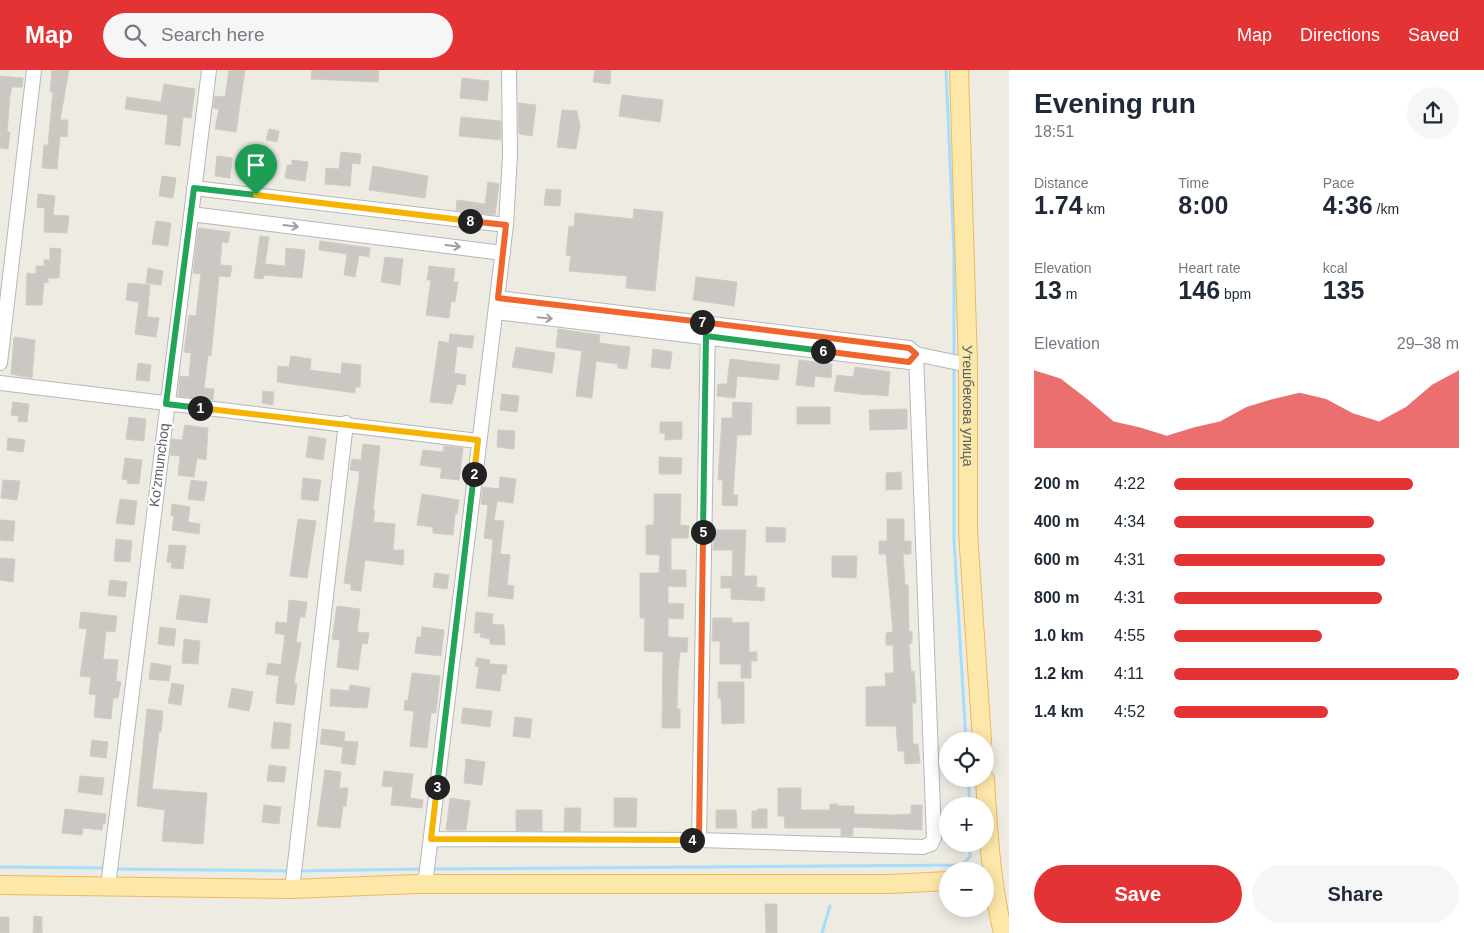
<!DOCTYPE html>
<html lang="en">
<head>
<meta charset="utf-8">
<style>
	:root { --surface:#fff; --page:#f6f6f7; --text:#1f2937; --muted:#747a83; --accent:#e43334 }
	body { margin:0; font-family:Helvetica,sans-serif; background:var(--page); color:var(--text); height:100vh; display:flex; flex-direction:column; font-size:19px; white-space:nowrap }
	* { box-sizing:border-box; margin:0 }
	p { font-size:16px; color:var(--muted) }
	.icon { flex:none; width:28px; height:28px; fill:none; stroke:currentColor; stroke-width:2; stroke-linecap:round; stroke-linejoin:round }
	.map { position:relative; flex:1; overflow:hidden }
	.sheet { display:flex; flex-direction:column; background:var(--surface); width:475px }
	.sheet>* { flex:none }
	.fabs { position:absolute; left:939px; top:662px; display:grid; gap:10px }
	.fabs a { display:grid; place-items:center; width:55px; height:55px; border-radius:50%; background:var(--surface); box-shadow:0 2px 12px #0003; font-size:25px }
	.pin { position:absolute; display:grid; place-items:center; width:42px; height:42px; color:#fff; margin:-51px -21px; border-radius:50% 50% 50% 0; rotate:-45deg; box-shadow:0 0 5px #0007 }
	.pin .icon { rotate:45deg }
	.km { position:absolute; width:25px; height:25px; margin:-12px; border-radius:50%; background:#222; color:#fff; font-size:14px; line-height:25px; text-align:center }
	.round { display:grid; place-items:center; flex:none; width:52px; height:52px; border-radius:26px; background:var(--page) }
	.summary { display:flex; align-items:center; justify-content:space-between; height:85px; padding:0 25px }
	h1 { font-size:28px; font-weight:800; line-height:38px }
	.metrics { display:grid; grid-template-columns:repeat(3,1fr); gap:8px; height:85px; padding:5px 25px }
	.metrics div { display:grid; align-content:center }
	.metrics b { font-size:25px; font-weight:800 }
	.metrics small { font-size:14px; font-weight:400 }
	.metrics p { font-size:14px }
	.chart { height:140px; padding:10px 25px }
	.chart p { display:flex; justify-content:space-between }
	.chart svg { width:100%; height:90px; margin-top:5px; fill:var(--accent); opacity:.7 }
	.cta { display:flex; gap:10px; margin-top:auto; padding:10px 25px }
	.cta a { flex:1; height:58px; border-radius:30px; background:var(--accent); color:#fff; font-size:20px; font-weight:800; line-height:58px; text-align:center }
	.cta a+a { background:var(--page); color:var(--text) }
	ul { padding:0 25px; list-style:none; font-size:16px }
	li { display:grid; grid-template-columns:80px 60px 1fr; align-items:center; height:38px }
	li i { height:12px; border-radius:6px; background:var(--accent) }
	header { display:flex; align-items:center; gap:30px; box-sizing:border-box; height:70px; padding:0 25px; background:var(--accent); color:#fff }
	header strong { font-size:24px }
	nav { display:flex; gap:28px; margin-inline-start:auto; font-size:18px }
	.search { width:350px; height:45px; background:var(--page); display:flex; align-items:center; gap:12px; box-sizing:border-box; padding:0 18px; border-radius:28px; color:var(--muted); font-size:19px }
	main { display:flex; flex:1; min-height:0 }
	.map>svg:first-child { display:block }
</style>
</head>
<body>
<header>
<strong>Map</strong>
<div class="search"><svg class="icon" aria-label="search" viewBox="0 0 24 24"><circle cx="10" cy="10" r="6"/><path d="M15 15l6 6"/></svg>Search here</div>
<nav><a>Map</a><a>Directions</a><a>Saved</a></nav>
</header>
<main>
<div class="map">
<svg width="1009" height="863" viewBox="0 0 1009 863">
	<rect width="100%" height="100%" fill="#eeebe3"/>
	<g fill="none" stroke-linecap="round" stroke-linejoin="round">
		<path stroke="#a5defc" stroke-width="3" d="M946,0l8,183v106
			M954,295v176l12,200
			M968,709l2,27
			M0,797l106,1
			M115,799l176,2
			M430,799l532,-4 8,-8v-13
			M297,801l127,-2
			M822,863l8,-27"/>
	</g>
	<path fill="#cbc7c3" stroke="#d2ccc2" d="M52,0h17l-9,50h8l-1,17 -7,-1 -3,33 -15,-1 2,-23h4l5,-53h-3z
		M229,0h16l-9,62 -21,-3 4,-20 -6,-1 2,-12 10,1z
		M312,0h67l-1,12 -67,-3z
		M595,0h16l-1,14 -17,-2z
		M0,6l23,2 -1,9h-10l-2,8 -3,37h3l-2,17 -8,-1z
		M462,8l27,3 -2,20 -27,-3z
		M164,14l31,5 -4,29 -8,-1 -3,29 -15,-2 3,-29 -43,-6 2,-12 34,5z
		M622,25l41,5 -3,22 -41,-6z
		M518,33l18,2 -4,31 -13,-2z
		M562,40l15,1 3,15 -4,23 -19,-2z
		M461,47l40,4v19l-42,-4z
		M269,59l10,2 -2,11 -11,-2z
		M341,82l20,2 -1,10 -8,-1 -2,23 -25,-2 1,-16 13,1z
		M217,86l15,2 -2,20 -15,-2z
		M292,90l16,2 -3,19 -20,-3 2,-13h5z
		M373,96l55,10 -3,22 -56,-8z
		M162,106l14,2 -3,20 -14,-2z
		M488,112l11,2 -4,31 -39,-5 1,-10 28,4z
		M546,119l15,1 -1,16 -16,-1z
		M38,124l17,2 -2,19 16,1 -2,17 -23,-1 1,-24 -8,-1z
		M634,139l29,3 -8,79 -29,-3 1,-12 -58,-5 2,-15 -5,-1 3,-29 5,1 1,-14 58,6z
		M156,151l15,2 -3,23 -16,-2z
		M198,158l32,4 -2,11 -6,-1 -2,23 12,1 -2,11 -11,-1 -8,80 -3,-1 -4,33 10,1 -1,11 -35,-4 2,-20 9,1 2,-24 -7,-1 5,-37 7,1 5,-42 -8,-1z
		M260,166l9,1 -4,27 20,2 1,-18 19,2 -3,28 -38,-3 -1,4 -9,-1z
		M320,171l50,7 -1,9 -10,-2 -4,22 -11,-2 3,-21 -28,-4z
		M50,178l11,1 -2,29h-11v5l-4,-1 -2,23h-16l1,-32 9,1v-8h8v-6h6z
		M385,187l18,2 -3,26 -19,-3z
		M429,196l26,3 -2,13h5l-3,20 -4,-1 -2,17 -23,-3 5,-35h-4z
		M148,198l15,3 -2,14 -15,-2z
		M696,207l41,5 -3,24 -41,-6z
		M128,213l22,2 -3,32 12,1 -3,19 -21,-3 4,-32 -13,-2z
		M558,259l42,6 -1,8 31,4 -3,22 -9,-1v-4l-22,-3 -4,37 -16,-2 6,-45 -26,-4z
		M450,264l24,2 -2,12 -15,-2 -3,27 12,2 -1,10 -8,-1 -5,20 -22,-2 9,-61 10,2z
		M14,267l21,3 -3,38 -21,-4z
		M516,277l39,6 -3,20 -40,-6z
		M653,279l19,3 -2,17 -19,-2z
		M291,286l20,3 -1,11 31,4 1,-11 19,2 -1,22h-5v6l-78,-11 1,-16 11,1z
		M730,289l50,6 -2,15 -41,-4 -2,22 -18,-2 1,-12h9z
		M799,290l33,4 -1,14 -16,-2 -1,11 -18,-2z
		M138,293l13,2 -2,16 -13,-1z
		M855,297l35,5 -2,24 -21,-2v1l-33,-4 3,-16 16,2z
		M263,321l11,1 -1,13 -11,-2z
		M502,324l17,2 -2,16 -17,-2z
		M13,332l16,2 -2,18 -9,-1 1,-5 -8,-1z
		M733,332l19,1 -1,32h-14l-4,60h5l-1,11 -15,-1 1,-25h-5l4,-62h10z
		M797,337h33v17h-33z
		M907,339v20l-37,1 -1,-20z
		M129,347l17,2 -2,22 -18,-2z
		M660,352h22v17l-17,1v-7h-5z
		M185,355l23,3 -2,32 -9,-2 -3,19 -16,-2 2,-19 -10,-1 2,-16 10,1z
		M498,360l17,1 -1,18 -17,-2z
		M309,366l17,3 -3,21 -17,-3z
		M8,368l17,2 -2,12 -16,-2z
		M363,374l17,2 -7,64 2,1 -2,11 22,2 -2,26h11l-1,15 -38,-5 -4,31 -10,-1v-6l-7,-1 15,-104v-8l-9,-1 2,-11 9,1z
		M444,376l19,2 -4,32 -19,-2 2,-10 -22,-3 3,-15 20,2z
		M659,387l23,1 -1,16h-22z
		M125,388l17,2 -3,24 -12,-1 1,-3 -6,-1z
		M901,402l1,17 -16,1v-17z
		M500,407l16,2 -3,24 -16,-2 -3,19 10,1 -4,33 10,1 -3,30 7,1 -1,13 -25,-3 5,-54 -1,-6v3l-8,-1 4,-33 -7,-1 2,-17 16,2z
		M303,408l18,2 -3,21 -17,-2z
		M3,410l17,1 -3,19 -16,-2z
		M191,410l16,2 -3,19 -16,-2z
		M422,424l37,6 -2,14h-2l-2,21 -20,-2v-6l-16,-2z
		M654,424h27l-1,31 9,1 -1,12h-17v32h15v17l-18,-1v17l16,1 -1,15 -15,-1v19l20,1 -1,14h-7l-2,20 -1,37h3v19h-18l1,-76 -19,-1 1,-33h-5v-45h19l1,-18 -14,-1v-29h8z
		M120,429l17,2 -3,24 -18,-2z
		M172,434l18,3 -2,15 12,2 -1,10 -27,-4 2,-14 -3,-1z
		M298,449l18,2 -9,57 -17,-2z
		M887,449h17v22h7v13h-8l2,31h3l1,47 3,-1v12l-3,1 2,28 3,-1 1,13 1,19h-4l1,41h5l2,19 -15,1 -1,-13h-6l-2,-25h-30v-39l20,-1 -1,-13h9l-1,-28h-7v-12l7,-1 -7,-78h-7v-13h8z
		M0,450l15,1 -2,20 -13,-1z
		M766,457l20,1 -1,14h-19z
		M714,460h32l-2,46h13l-1,11 9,1 -1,13 -33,-2v-11h-10v-12l11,1 1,-27h-20z
		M116,469l16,2 -2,21 -16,-1z
		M169,475l17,1 -3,23 -12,-1 1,-5 -5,-1z
		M832,486h25l-1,22 -24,-1z
		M0,488l15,1 -2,23 -13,-2z
		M435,503l14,2 -2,14 -14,-2z
		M110,510l17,2 -2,15 -17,-2z
		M180,525l30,4 -3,24 -31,-4z
		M289,530l18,2 -2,15h-5l-4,25 5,1 -7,40 3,1 -3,21 -18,-2 3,-27 -13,-2 2,-11 13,2 4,-30 -10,-2 1,-11 11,1z
		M337,536l23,3 -3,23 12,1 -2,11 -5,-1 -4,27 -21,-3 3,-27 -8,-1z
		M81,542l36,4 -2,16 -9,-1 -3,28 15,1 -2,21 5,1 -3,16h-5l-2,21 -17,-2 2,-22 -7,-1 2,-17 -11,-1 7,-47 -8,-1z
		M476,542l17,2 -1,10 12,1 1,20 -15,-1v-5l-10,-2 1,-4h-7z
		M713,548h19v5l17,-1v30h8v9h-6v17h-10v-14h-21v-23h-8z
		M160,557l16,2 -2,17 -16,-2z
		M422,557l22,3 -3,26 -26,-3 2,-16h4z
		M184,569l16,2 -2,23 -16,-1z
		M477,588l13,2 -1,4 18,1 -1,9h-4l-2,17 -24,-3 3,-21 -4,-1z
		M151,593l20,3 -2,15 -20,-2z
		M412,603l28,3 -4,37h-5l-4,35 -17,-2 4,-35 -10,-1 1,-10 3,1z
		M718,612h26v41l-22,1 -1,-26h-3z
		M172,613l12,2 -3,20 -13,-2z
		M350,615l20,3 -3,20 -37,-2 1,-17 18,2z
		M232,618l21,4 -4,19 -21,-4z
		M463,638l29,3 -2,16 -29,-4z
		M147,639l16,2 -2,21h-2l-7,57 55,4 -4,51 -41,-3 3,-31 -28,-4z
		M515,647l17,2 -2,19 -17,-2z
		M274,652l17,2 -2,25 -18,-1z
		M322,659l23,3 -2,15 -23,-3z
		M92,670l16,2 -2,16 -16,-2z
		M344,671l14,1 -3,23 -14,-2z
		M466,689l19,3 -3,23 -18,-2z
		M269,695l17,2 -2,15 -17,-1z
		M325,700l16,2 -2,16h9l-2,18h-3l-3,22 -23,-2z
		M384,701l29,3 -3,24 13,2 -1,8 -31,-3 2,-18 -11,-1z
		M80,706l24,2 -2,17 -24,-3z
		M778,718h23v22h29v-6h8v2h16v8l42,1 15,-1v-9h11v25l-69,-3v9h-12v-8h-56l-1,-12h-6z
		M450,728l20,3 -4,29h-20z
		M614,728h23l-1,29h-22z
		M264,735l17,2 -2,17 -17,-2z
		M565,738h16l-1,23h-16z
		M65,739l41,5 -1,10 -2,-1 -1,7 -19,-2 -1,7 -20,-2z
		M757,739h10v19h-15v-17h5z
		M516,740h26v21h-26z
		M716,740h20l1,18h-21z
		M765,834h12v29h-11z
		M34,846l8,1v16h-9z
		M0,847h9v16h-9z"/>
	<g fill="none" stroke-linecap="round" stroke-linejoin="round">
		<g stroke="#b4b7ba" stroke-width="16">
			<path id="minor" d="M194,118l312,37
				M191,144l312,39
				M498,228l411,50 7,6 52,11
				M496,242l413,50 7,-8
				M0,293l34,-293
				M0,313l478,58
				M431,769l268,1 224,7 8,-3 3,-6 -18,-484
				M699,770l9,-517
				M426,807l80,-652 4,-70 -1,-85
				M109,808l100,-808
				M293,811l53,-458"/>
		</g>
		<g stroke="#edb95d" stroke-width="20">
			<g id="major">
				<path id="s1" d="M959,0l9,295v167l14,209"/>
				<path d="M985,709c3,52 6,103 18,154"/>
				<path d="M0,815l291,4 125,-5h473l59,-3"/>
			</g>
		</g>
		<use href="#minor" stroke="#fff" stroke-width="14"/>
		<use href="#major" stroke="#fde8aa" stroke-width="18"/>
	</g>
	<defs><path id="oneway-shaft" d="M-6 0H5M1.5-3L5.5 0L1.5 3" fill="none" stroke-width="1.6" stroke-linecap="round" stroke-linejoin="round" transform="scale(1.25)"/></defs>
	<g stroke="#9da0a2">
		<use href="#oneway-shaft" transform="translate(291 156) rotate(7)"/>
		<use href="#oneway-shaft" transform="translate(453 176) rotate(7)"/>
		<use href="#oneway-shaft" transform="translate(545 248) rotate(6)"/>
	</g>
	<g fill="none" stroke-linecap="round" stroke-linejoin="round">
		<g stroke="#fff" stroke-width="10">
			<path id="split-1" d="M200,338l-34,-4 28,-216 62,7"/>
		</g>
		<g stroke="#fff" stroke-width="10">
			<path id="split-2" d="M200,338l278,32 -4,34"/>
		</g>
		<g stroke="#fff" stroke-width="10">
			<path id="split-3" d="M437,717l37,-313"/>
		</g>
		<g stroke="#fff" stroke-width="10">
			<path id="split-4" d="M437,717l-6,52 261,1"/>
		</g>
		<g stroke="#fff" stroke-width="10">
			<path id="split-5" d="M692,770h7l4,-308"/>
		</g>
		<g stroke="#fff" stroke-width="10">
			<path id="split-6" d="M703,462l3,-196 117,15"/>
		</g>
		<g stroke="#fff" stroke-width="10">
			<path id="split-7" d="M702,252l207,26 7,6 -7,8 -86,-11"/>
		</g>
		<g stroke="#fff" stroke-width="10">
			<path id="split-8" d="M470,151l36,4 -8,73 204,24"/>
		</g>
		<g stroke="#fff" stroke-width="10">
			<path id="split-9" d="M256,125l214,26"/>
		</g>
		<use href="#split-1" stroke="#22a559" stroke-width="6"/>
		<use href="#split-2" stroke="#f5b400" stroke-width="6"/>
		<use href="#split-3" stroke="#22a559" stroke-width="6"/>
		<use href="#split-4" stroke="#f5b400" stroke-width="6"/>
		<use href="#split-5" stroke="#f0652b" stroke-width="6"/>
		<use href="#split-6" stroke="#22a559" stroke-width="6"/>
		<use href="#split-7" stroke="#f0652b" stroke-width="6"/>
		<use href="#split-8" stroke="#f0652b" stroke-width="6"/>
		<use href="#split-9" stroke="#f5b400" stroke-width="6"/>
	</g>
	<g text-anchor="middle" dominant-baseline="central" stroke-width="4" stroke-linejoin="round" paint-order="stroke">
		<g font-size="14" fill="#5c6064" stroke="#fff">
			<text stroke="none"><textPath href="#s1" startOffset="336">Утешбекова улица</textPath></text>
			<text transform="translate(159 395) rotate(-83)">Ko'zmunchoq</text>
		</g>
	</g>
</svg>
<div class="fabs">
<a><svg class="icon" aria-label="locate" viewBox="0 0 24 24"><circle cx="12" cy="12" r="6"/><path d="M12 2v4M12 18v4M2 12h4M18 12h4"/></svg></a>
<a>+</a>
<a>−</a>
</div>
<div class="pin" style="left:256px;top:125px;background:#1e9e55"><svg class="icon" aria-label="arrive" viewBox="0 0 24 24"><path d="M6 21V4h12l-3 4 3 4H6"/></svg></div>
<b class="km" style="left:200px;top:338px">1</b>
<b class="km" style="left:474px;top:404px">2</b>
<b class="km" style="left:437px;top:717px">3</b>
<b class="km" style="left:692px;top:770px">4</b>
<b class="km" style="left:703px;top:462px">5</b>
<b class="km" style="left:823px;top:281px">6</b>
<b class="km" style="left:702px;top:252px">7</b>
<b class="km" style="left:470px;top:151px">8</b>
</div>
<section class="sheet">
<div class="summary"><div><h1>Evening run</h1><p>18:51</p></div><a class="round"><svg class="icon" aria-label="share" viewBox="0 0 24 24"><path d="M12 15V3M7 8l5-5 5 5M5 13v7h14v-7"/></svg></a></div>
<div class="metrics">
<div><p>Distance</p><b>1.74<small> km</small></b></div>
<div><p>Time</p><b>8:00</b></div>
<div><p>Pace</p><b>4:36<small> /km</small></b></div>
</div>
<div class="metrics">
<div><p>Elevation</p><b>13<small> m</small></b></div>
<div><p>Heart rate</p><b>146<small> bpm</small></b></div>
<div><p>kcal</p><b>135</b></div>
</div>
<div class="chart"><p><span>Elevation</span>29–38 m</p>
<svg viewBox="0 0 160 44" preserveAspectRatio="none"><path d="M0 44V6L10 10L20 20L30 31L40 34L50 38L60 34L70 31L80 24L90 20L100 17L110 20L120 27L130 31L140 24L150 13L160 6V44z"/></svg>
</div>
<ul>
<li><b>200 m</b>4:22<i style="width:84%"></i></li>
<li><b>400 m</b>4:34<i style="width:70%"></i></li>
<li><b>600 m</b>4:31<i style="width:74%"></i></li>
<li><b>800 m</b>4:31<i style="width:73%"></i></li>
<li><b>1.0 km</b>4:55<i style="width:52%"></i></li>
<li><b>1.2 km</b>4:11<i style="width:100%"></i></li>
<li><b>1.4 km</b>4:52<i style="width:54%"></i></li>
</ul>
<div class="cta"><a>Save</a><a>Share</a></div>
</section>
</main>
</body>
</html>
